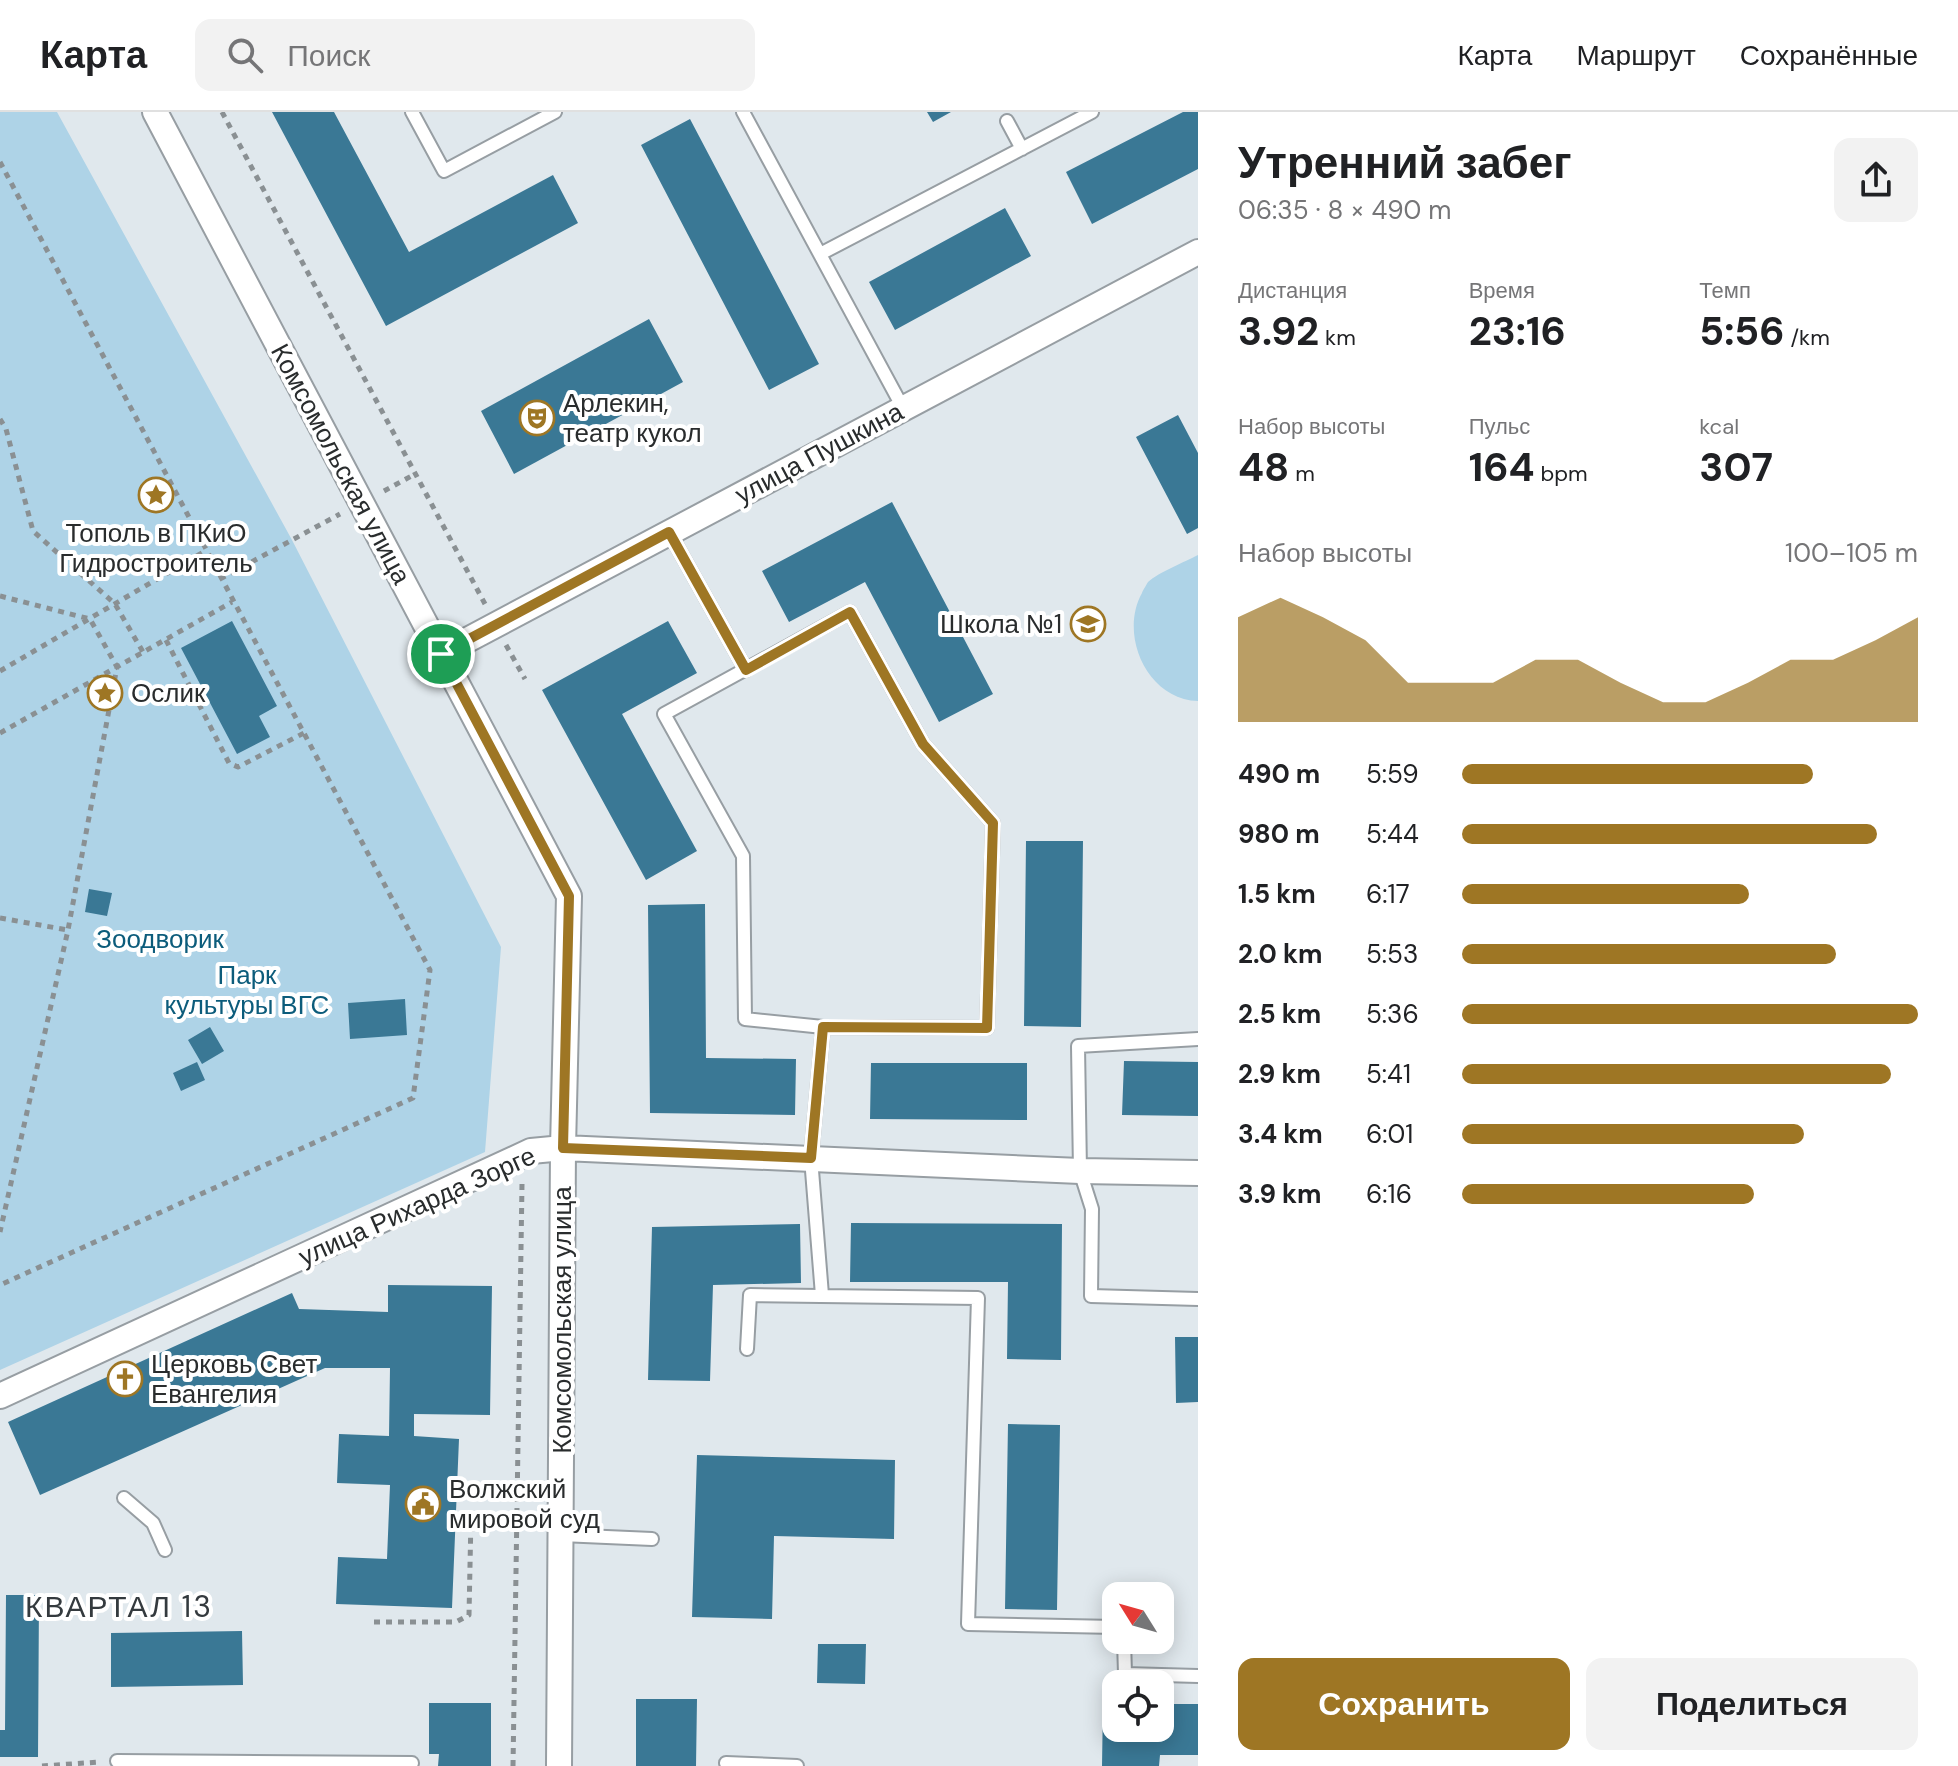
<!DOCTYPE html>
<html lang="ru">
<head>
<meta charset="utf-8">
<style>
	:root { --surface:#fff; --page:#f2f2f2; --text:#202124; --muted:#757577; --line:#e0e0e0; --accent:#9e7624 }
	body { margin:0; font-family:"DM Sans",sans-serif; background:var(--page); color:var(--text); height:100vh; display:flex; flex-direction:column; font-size:30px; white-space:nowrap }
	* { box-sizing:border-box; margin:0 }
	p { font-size:26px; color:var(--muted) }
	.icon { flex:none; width:44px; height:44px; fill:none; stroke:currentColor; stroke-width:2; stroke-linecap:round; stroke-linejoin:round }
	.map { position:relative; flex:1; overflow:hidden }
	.drawer { display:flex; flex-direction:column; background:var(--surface); width:760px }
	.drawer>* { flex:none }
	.needle { width:52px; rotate:307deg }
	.fabs { position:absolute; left:1102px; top:1470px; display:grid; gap:16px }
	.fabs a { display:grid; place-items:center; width:72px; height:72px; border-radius:16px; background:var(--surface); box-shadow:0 4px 20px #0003; font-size:40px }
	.pin { position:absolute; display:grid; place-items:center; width:68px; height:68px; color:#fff; margin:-34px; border:4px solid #fff; border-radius:50%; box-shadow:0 2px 8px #0007 }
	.round { display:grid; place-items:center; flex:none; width:84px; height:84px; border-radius:16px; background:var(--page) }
	.overview { display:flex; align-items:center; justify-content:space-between; height:136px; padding:0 40px }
	h1 { font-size:44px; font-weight:700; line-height:60px }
	.figures { display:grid; grid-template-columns:repeat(3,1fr); gap:12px; height:136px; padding:8px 40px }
	.figures div { display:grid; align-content:center }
	.figures b { font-size:40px; font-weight:700 }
	.figures small { font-size:22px; font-weight:400 }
	.figures p { font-size:22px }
	.chart { height:224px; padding:16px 40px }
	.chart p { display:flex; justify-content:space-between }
	.chart svg { width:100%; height:144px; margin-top:8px; fill:var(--accent); opacity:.7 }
	.cta { display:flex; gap:16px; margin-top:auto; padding:16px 40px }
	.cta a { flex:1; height:92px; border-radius:16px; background:var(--accent); color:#fff; font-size:32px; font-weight:700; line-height:92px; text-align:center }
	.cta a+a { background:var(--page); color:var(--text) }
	ul { padding:0 40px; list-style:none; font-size:26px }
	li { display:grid; grid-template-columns:128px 96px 1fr; align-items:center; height:60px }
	li i { height:20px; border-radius:10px; background:var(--accent) }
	header { display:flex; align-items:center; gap:48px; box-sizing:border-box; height:112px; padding:0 40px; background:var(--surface); border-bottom:2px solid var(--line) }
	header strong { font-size:38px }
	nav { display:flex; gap:44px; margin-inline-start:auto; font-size:28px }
	.search { width:560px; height:72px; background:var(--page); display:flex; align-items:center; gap:20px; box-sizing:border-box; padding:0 28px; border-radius:16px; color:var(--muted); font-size:30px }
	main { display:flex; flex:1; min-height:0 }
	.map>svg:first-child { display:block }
</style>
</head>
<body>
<header>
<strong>Карта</strong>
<div class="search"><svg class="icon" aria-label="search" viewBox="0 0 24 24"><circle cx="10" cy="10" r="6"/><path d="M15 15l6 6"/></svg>Поиск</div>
<nav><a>Карта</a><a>Маршрут</a><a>Сохранённые</a></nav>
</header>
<main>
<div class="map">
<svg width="1198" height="1654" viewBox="0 0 1198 1654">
	<rect width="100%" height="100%" fill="#e0e8ed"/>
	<path fill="#aed3e7" d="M0,0h57l235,428 209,407 -16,205 -485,218z
		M1198,443v146c-52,-2 -79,-67 -56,-108 0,-1 6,-11 6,-11 11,-10 37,-20 50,-27z"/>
	<path fill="#3a7895" d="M272,0h62l75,140 144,-77 25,48 -192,103z
		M927,0h24l-18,10z
		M1183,0h15v57l-106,55 -26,-52z
		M690,7l129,245 -50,26 -128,-245z
		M1005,96l26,48 -136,74 -26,-48z
		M649,207l34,63 -169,92 -33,-63z
		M1178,303l20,38v75l-11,6 -51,-97z
		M892,390l101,192 -54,28 -74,-140 -76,40 -27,-51z
		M232,509l45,85 -18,10 11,21 -33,17 -56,-106z
		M668,509l29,52 -75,41 75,137 -51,29 -104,-190z
		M1026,729h57l-2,186 -57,-1z
		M89,777l23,4 -5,23 -22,-4z
		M705,792l1,154 90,1 -1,56 -145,-2 -2,-208z
		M405,887l2,36 -57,4 -2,-36z
		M210,915l14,24 -22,13 -14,-24z
		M1124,949l74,1v54l-76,-1z
		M197,950l8,18 -24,11 -8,-18z
		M871,951h156v57l-157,-1z
		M851,1111l211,1 -1,136 -54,-1 1,-77h-158z
		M800,1112l1,59 -88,2 -3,96 -62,-1 4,-153z
		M388,1173l104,1 -2,129 -76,-1v22l45,3 -7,169 -116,-4 2,-47 49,2 3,-74 -53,-2 2,-49 50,2 1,-68h-65l-285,127 -32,-73 284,-129 7,16 89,3z
		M1175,1225h23v65l-22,1z
		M1008,1312l52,1 -3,185 -52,-1z
		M697,1343l198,5 -1,79 -120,-3 -2,83 -80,-2z
		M6,1483h33l-1,162h-38v-27h5z
		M242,1519l1,54 -132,2v-54z
		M818,1532h48l-1,40 -48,-1z
		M636,1587h61l-1,67h-60z
		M429,1591h62v63h-53l1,-12h-10z
		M1103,1591h13v25h44v-24h38v51h-38l-1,11h-57z"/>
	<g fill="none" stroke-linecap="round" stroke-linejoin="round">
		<g stroke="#979ea3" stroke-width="16">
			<path id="service" d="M412,0l32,59 111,-59
				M743,0l160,296
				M1007,9l15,28
				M820,142l272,-142
				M669,420l77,138
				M850,500l73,132 70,79 -6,205 -164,-1 -78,-8 -2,-163 -79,-142z
				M1198,927l-120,7 2,125 12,38 -1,87 107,3
				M822,1183l-11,-137 12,-131
				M747,1237l3,-54 228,3 -10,326 148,3
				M124,1386l29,25 12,27
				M561,1423l91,4
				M1124,1528l1,34 73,2
				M117,1649l295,2
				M726,1651l71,3"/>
		</g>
		<g stroke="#979ea3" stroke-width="28">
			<path id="minor" d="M155,0l414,784 -6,252 -4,618
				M441,542l757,-402
				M0,1284l531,-245 32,-3 517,23 118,2"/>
		</g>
		<path stroke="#8a9093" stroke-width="5" stroke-dasharray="6 6" stroke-linecap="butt" d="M222,0l263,492
			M0,50l430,808 -17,128 -413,187
			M0,307l6,10 27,102 82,73 28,48
			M384,379l31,-17
			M220,467l120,-65
			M0,484l90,23 27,48 -49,263 -68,302
			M166,528l63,123 9,4 66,-34
			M506,533l19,34
			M0,559l205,-120
			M0,621l232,-131
			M0,806l68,12
			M374,1510h82l13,-7 2,-98 65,2
			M42,1654l58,-4
			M513,1654l9,-582"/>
		<use href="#service" stroke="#fff" stroke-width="12"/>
		<use href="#minor" stroke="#fff" stroke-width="24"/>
	</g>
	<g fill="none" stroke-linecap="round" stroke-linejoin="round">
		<g stroke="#fff" stroke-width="16">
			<path id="route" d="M669,420l77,138 104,-58 73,132 70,79 -6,205 -164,-1 -12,131 -248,-10 6,-252 -128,-242z"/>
		</g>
		<use href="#route" stroke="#9e7624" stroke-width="10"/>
	</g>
	<defs>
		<g id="theatre-ring" transform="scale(1.8)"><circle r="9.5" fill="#fff" stroke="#9e7624" stroke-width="1.5"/><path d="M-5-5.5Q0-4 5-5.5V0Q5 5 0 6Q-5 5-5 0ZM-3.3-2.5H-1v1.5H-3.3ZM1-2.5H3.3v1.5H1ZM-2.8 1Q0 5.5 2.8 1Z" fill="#9e7624"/></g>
		<g id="sight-ring" transform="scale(1.8)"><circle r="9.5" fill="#fff" stroke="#9e7624" stroke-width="1.5"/><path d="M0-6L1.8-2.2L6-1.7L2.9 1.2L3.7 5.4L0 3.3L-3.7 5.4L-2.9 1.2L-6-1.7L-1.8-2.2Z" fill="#9e7624"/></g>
		<g id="school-ring" transform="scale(1.8)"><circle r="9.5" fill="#fff" stroke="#9e7624" stroke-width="1.5"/><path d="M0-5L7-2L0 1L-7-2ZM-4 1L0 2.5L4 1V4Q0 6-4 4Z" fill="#9e7624"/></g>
		<g id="church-ring" transform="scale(1.8)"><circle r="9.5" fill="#fff" stroke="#9e7624" stroke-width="1.5"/><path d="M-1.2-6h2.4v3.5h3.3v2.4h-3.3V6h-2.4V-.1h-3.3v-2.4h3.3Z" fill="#9e7624"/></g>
		<g id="civic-ring" transform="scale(1.8)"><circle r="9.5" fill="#fff" stroke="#9e7624" stroke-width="1.5"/><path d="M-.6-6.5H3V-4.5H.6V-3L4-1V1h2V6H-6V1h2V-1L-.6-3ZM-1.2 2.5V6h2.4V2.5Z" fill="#9e7624"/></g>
	</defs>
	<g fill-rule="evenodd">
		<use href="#theatre-ring" x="537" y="306"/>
		<use href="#sight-ring" x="156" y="383"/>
		<use href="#school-ring" x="1088" y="512"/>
		<use href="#sight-ring" x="105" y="581"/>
		<use href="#church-ring" x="125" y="1267"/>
		<use href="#civic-ring" x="423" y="1392"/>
	</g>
	<g text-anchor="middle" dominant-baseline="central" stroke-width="8" stroke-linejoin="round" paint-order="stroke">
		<g font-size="26" fill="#292c2d" stroke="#fff" text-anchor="start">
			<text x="563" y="291">Арлекин,<tspan x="563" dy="30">театр кукол</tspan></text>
			<text x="156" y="421" text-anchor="middle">Тополь в ПКиО<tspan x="156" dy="30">Гидростроитель</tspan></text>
			<text x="1062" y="512" text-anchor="end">Школа №1</text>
			<text x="131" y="581">Ослик</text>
			<text x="151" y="1252">Церковь Свет<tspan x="151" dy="30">Евангелия</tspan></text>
			<text x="449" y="1377">Волжский<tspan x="449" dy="30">мировой суд</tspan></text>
		</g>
		<g font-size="26" fill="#292c2d" stroke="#fff">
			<text transform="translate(819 341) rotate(-28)">улица Пушкина</text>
			<text transform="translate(341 352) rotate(62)">Комсомольская улица</text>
			<text transform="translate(417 1094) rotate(-24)">улица Рихарда Зорге</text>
			<text transform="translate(562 1208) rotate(-90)">Комсомольская улица</text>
		</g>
		<g font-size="26" fill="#0c5c7b" stroke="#fff">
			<text x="160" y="827">Зоодворик</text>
			<text x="247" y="863">Парк<tspan x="247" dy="30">культуры ВГС</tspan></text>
		</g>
		<g font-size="30" letter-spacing="2" fill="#343a3e" stroke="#fff">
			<text x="119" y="1494">КВАРТАЛ 13</text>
		</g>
	</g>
</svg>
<div class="fabs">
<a><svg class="needle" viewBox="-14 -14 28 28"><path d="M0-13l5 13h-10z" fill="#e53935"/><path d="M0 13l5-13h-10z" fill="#757577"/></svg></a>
<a><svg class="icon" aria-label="locate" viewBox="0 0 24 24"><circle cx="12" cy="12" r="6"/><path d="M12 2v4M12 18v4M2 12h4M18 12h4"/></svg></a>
</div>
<div class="pin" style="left:441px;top:542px;background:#1e9e55"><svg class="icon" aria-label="arrive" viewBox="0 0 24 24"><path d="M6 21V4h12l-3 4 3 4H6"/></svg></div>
</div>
<section class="drawer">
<div class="overview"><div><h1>Утренний забег</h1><p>06:35 · 8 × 490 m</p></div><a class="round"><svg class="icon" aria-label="share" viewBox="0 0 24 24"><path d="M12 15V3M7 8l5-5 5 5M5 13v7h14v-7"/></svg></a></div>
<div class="figures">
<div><p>Дистанция</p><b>3.92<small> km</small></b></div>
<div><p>Время</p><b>23:16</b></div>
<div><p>Темп</p><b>5:56<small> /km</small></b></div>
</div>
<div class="figures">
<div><p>Набор высоты</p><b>48<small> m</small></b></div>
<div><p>Пульс</p><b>164<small> bpm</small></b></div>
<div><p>kcal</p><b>307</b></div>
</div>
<div class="chart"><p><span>Набор высоты</span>100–105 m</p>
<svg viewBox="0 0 160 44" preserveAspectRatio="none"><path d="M0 44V12L10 6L20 12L30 19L40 32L50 32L60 32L70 25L80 25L90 32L100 38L110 38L120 32L130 25L140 25L150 19L160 12V44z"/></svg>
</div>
<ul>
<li><b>490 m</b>5:59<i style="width:77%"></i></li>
<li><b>980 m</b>5:44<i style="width:91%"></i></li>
<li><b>1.5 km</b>6:17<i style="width:63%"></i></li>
<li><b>2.0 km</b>5:53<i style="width:82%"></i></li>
<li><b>2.5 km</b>5:36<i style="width:100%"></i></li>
<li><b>2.9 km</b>5:41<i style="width:94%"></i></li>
<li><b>3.4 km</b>6:01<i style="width:75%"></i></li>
<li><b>3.9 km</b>6:16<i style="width:64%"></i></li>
</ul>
<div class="cta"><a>Сохранить</a><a>Поделиться</a></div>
</section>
</main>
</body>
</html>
